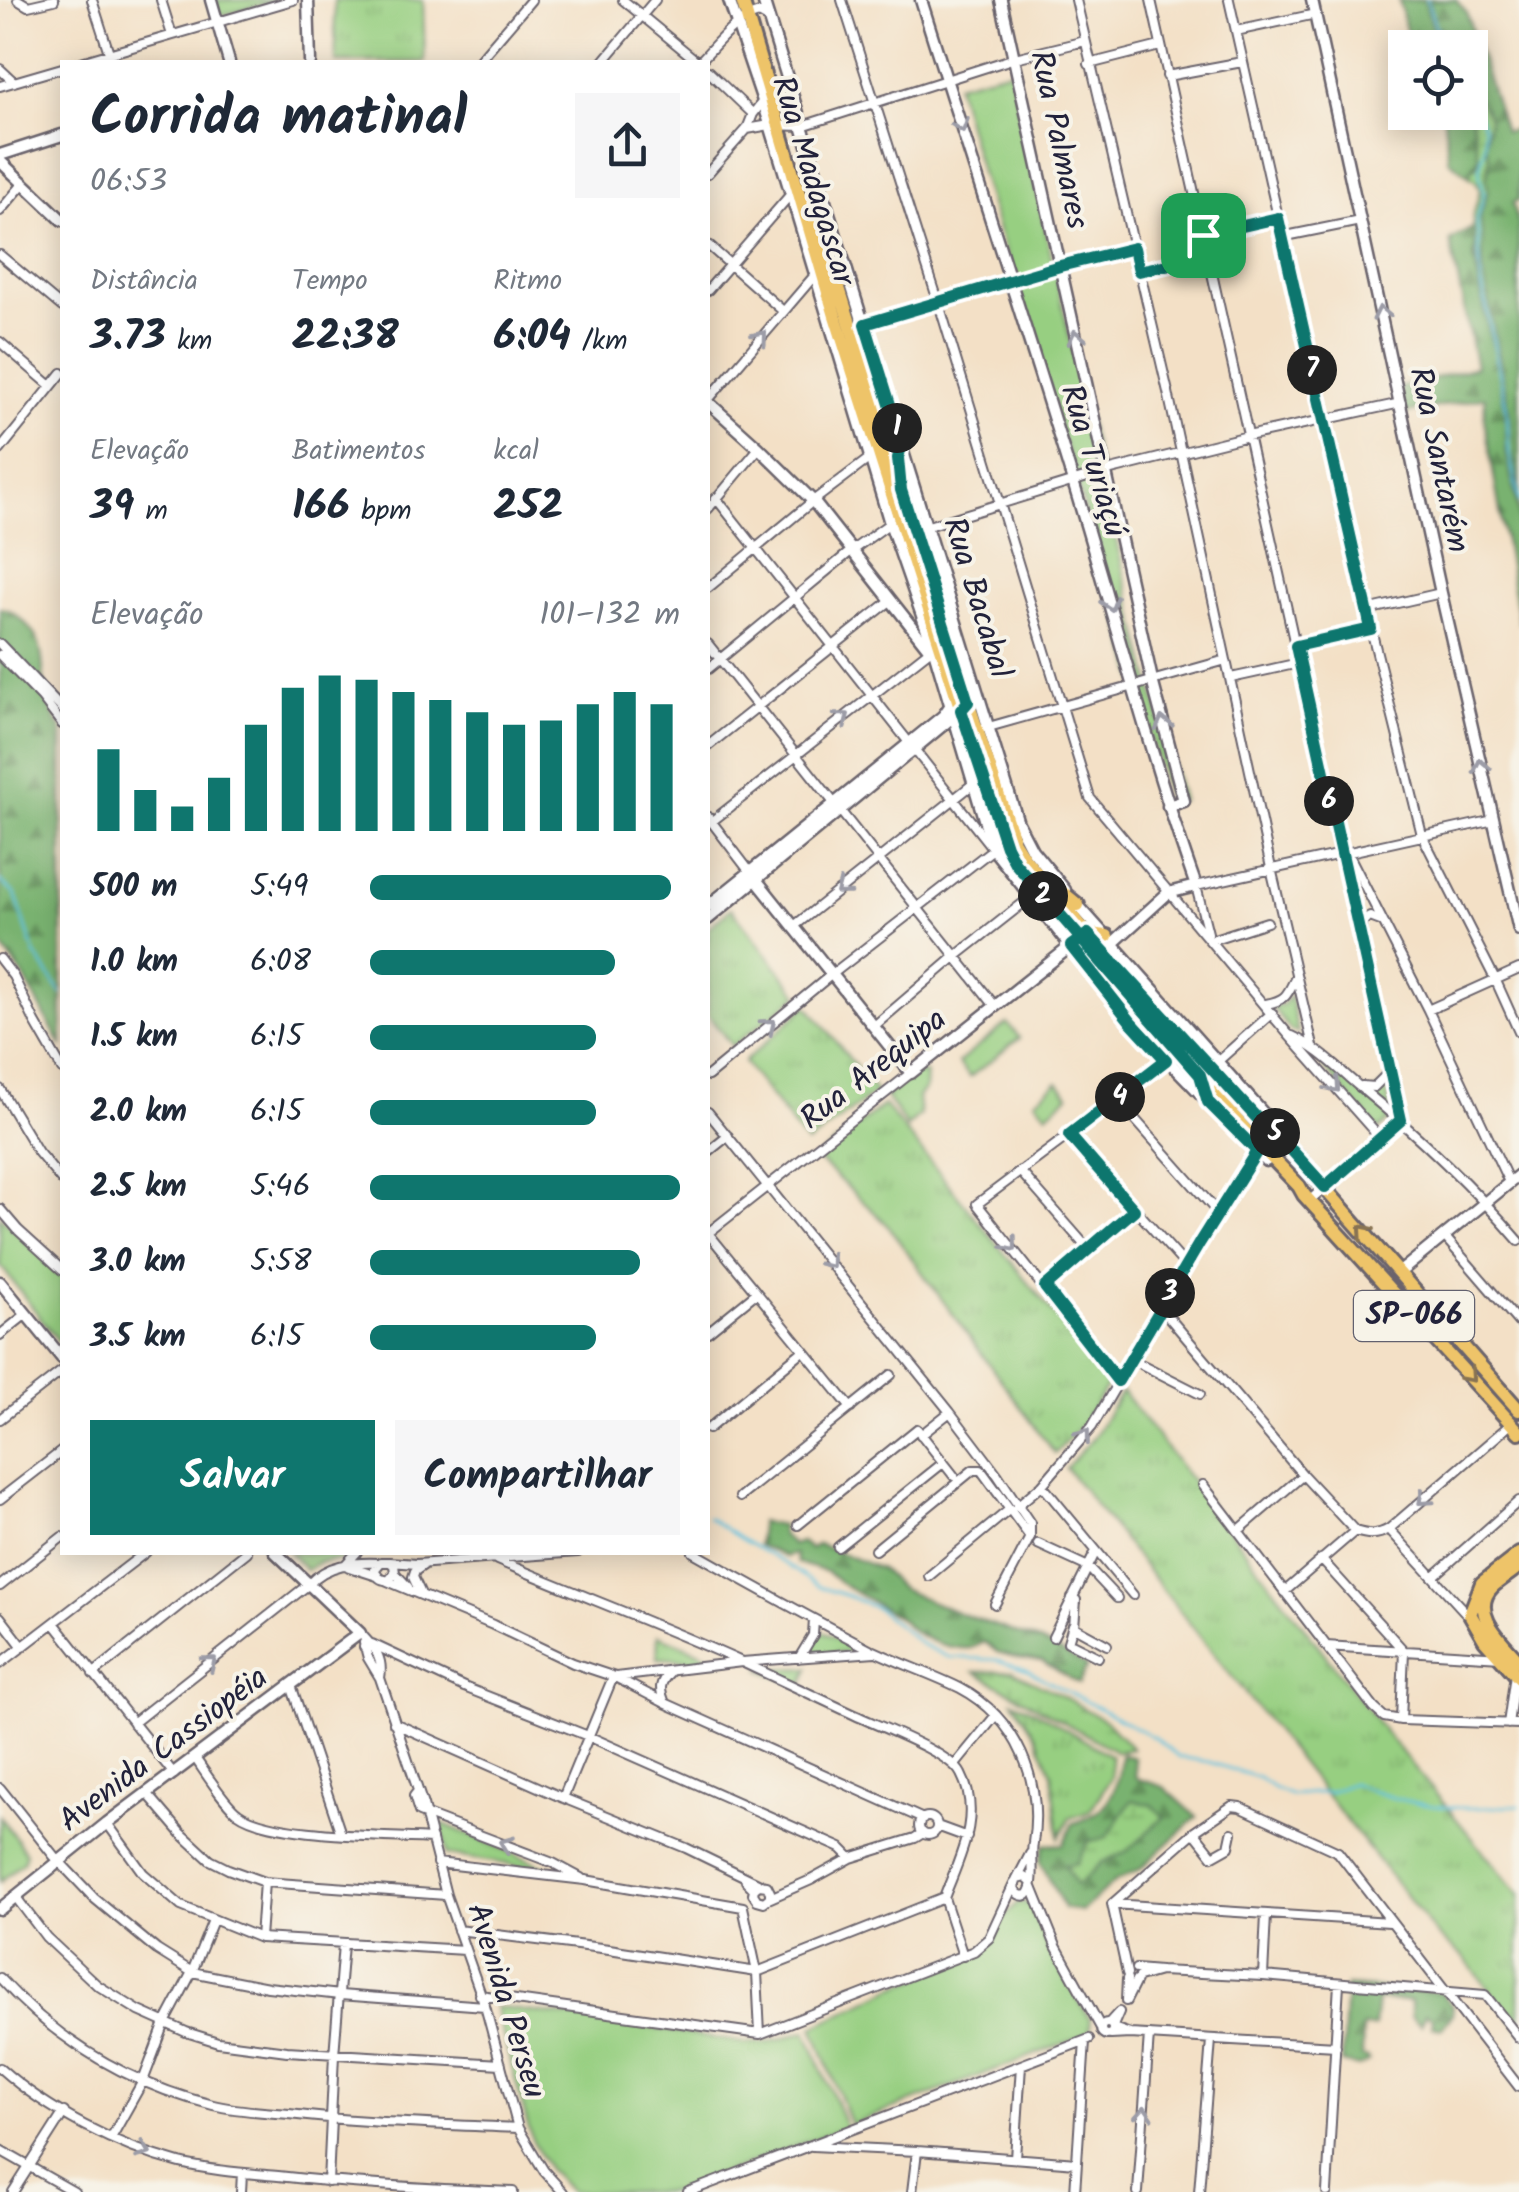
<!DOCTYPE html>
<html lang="pt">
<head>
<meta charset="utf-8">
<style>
	:root { --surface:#fff; --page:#f6f6f7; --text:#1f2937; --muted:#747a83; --accent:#0f766e }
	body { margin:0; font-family:Kalam,sans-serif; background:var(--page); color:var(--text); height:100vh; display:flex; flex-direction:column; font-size:38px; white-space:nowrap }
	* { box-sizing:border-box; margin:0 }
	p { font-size:32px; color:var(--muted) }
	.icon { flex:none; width:55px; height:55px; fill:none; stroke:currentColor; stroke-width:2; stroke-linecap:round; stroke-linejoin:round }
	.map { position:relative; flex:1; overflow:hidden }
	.sheet { position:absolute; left:60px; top:60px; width:650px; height:1495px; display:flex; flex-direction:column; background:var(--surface); border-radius:0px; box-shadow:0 5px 25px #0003 }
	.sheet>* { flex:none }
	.fabs { position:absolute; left:1388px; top:30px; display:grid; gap:20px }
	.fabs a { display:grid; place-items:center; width:100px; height:100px; border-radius:0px; background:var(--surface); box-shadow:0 5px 25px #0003; font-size:50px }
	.pin { position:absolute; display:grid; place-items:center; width:85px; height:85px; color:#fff; margin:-42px; border-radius:20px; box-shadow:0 5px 15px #0006 }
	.km { position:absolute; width:50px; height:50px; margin:-25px; border-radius:50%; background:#222; color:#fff; font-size:28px; line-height:50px; text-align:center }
	.round { display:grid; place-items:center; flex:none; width:105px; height:105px; border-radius:0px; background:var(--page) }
	.head { display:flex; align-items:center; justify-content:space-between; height:170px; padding:0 30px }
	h1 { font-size:55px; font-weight:600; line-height:75px }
	.metrics { display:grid; grid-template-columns:repeat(3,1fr); gap:15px; height:170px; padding:10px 30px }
	.metrics div { display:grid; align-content:center }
	.metrics b { font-size:42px; font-weight:600 }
	.metrics small { font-size:28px; font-weight:400 }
	.metrics p { font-size:28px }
	.chart { height:280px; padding:20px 30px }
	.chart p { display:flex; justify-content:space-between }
	.chart svg { width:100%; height:180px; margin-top:10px; stroke:var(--accent); stroke-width:6 }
	.action { display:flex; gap:20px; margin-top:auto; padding:20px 30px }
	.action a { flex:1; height:115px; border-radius:0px; background:var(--accent); color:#fff; font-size:40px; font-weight:600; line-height:115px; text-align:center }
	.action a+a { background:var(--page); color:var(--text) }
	ul { padding:0 30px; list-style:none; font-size:32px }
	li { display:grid; grid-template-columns:160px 120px 1fr; align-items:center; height:75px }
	li i { height:25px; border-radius:12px; background:var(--accent) }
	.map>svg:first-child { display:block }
</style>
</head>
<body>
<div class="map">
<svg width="1519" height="2192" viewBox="0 0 1519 2192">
	<defs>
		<pattern id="grass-tufts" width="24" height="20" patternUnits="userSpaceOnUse" patternTransform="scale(2.5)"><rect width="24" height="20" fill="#97cf81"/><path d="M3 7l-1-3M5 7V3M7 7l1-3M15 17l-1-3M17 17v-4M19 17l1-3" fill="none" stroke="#82b170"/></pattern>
		<pattern id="forest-firs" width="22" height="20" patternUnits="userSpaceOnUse" patternTransform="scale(2.5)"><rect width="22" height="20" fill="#79b26f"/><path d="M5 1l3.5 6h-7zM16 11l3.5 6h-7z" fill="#63905c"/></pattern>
		<pattern id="wetland-marsh" width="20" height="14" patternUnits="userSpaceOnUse" patternTransform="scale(2.5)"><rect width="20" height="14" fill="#97cf81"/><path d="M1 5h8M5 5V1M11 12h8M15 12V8" fill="none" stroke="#82b170"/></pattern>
	</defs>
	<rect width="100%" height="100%" fill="#f7f3e8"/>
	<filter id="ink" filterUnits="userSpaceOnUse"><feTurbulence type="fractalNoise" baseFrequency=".01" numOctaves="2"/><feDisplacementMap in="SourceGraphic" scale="20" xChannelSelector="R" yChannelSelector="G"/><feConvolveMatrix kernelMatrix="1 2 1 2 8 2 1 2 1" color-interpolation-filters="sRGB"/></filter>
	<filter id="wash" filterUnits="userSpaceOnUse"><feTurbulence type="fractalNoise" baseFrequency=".0048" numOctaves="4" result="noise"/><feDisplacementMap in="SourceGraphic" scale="40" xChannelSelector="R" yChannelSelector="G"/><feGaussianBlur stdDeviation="2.25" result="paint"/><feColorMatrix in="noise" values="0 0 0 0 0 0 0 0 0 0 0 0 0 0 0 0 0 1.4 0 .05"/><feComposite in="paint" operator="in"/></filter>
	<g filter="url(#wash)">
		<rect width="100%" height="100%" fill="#f3e0c6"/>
		<path fill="url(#grass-tufts)" stroke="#5c785e" stroke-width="2.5" d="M334,0h89l2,62h-89z
			M731,908l68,87 -67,51 -24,-31v-87z
			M807,1005l69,87 -69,52 -63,-82z
			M884,1105l225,277 -25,40 -29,32 -169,-231 -70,-65z
			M1122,1391l263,341 134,163v133l-56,-72 -24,-19 -373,-469 26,-29z
			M1013,1701l21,9 77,46v22l-22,34 -19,6 -11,19 -7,-64 -17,-39z"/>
		<path fill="url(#forest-firs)" stroke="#4e6a55" stroke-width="2.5" d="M1399,0h25l16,47h-30z
			M1429,0h27l10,12 39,119 14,-2v71l-6,2 6,24v269l-6,-33 -3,-48 -26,-129 -4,-70 8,-26 -2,-10 4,-20 -5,-14 4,-28 -13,-23 -6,-18v-28l-14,-1c-4,-11 -9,-18 -21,-21z
			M1470,110l9,48 -9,13v6l-21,-17 -6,-47 27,-1z
			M1474,227l2,14 -2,16 15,76 7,21 10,62 1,41 12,57v110l-35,-206 1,-21 -82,17 -3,-27 76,-20 -26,-126z
			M0,608c10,1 13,4 21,11 30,27 17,49 27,81 3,10 8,21 14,29v318l-40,-73 -22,-30z
			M760,1522l22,4 -1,7 11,12 9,-3 9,7 8,-5 63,25 20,20 58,24 83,29 45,24 -8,18 -37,-23 -23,-3 -22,-6 -12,-10c-2,1 -13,6 -15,6 -22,2 -56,-11 -68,-28l-62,-37 -13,-11 -30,-9 -2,-9 -10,3 -27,-12z
			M1121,1755l13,2 2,21 28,9 33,30 -58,53 -24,11 -33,30 -18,-3 -24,-47 4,-16 19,-1 10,-21c36,-9 45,-33 48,-68z
			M1346,1986l95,6 12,14 -1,9 -10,13 -10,-2 1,-8 -7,-4 -5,11 -10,-9v-15l-34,-1 -3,27h-11l-1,29 6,2 1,3 -10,6 -17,-4z"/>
		<path fill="url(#wetland-marsh)" stroke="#5c785e" stroke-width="2.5" d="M1424,0h6l5,26c12,4 17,9 21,21h-16z
			M1470,76l6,18 13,23 -4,28 5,14 -4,19 2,12 -8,25 3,28 -1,22 28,149 9,100 -12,-57 -1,-41 -10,-62 -7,-21 -11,-59 -5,-57 7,-27 -3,-8 -7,-5v-6l7,-6 2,-7 -9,-48z
			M1012,1671l49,24 46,27 25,27 -15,3 -142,-80z
			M1132,1800l20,5 12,12 -37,34 -25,11 -25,24 -12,-21 12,-2 10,-21 20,-5z"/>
		<path fill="#97cf81" stroke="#5c785e" stroke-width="2.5" d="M215,0h63l-58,16z
			M1010,70c55,244 106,489 172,730l-13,3 -48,-178 -140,-449 -25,-92z
			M1290,995l8,38 -7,-2 -19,-24 11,-2z
			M1007,1023l13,15 -50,39 -12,-14z
			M1300,1041l63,53 13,-3 10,-9 5,37 -12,11z
			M912,1073h14l-1,16 -7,8 2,18 -13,12 -21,-30z
			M1058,1082l11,13 -22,19 -12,-14z
			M0,1216l62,59v71l-62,-81z
			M289,1553h60l-5,6 -25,3 -13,8z
			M820,1630l40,21 -54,4z
			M658,1635l67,27 -68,-4z
			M809,1668l-7,18 -43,-17z
			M0,1816l26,37 -3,9 -23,20z
			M441,1823l117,49 -111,-17z
			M1018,1902l10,1 8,7 12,38 42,71 1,8 -5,8 -235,90 -38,-98 82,-40 81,-32 16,-14 9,-20z
			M495,2007l118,15 131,21h23l39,-12 40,96 -171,65h-105l-22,-24 -16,-28z"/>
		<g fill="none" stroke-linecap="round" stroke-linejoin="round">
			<path stroke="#60c2de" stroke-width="2.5" d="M1427,0l8,26 16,22
				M1470,92l14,36 1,17 -6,26 5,23 -7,26 4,60 26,131 2,41 10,49
				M0,881l15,13 20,60 27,40
				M708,1517l31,21 48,27 32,22 29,9 30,13 43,35 27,13 50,3 29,10 128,68 24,19 30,5 50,16 16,11 16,6 39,-3 22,-9c58,25 105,29 167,22"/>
		</g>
	</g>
	<g filter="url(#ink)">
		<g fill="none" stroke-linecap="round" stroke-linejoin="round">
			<g stroke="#6b646c" stroke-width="12">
				<path id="minor" d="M18,0l10,6 26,-6
					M92,0l20,62
					M161,0l11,35
					M623,0l75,62
					M842,0l97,304 151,494 198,236 92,104
					M1076,0l92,392 103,476 42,178
					M1151,0l250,1120
					M1229,0l142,629 51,206 74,146 23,51
					M1236,31l80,-17
					M81,62l212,-62
					M478,62l53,-62
					M603,62l52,-62
					M699,62c18,-18 35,-42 60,-49l9,5
					M1089,64l71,-18
					M0,69l14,13
					M708,71l45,43
					M1167,76l75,-14
					M0,86l62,-18
					M747,129l23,-4 32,1 213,-68 70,-17
					M708,173l39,-44 6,-15 10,-13
					M0,211l23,-27
					M1203,235l75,-17
					M1281,237l79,-16
					M708,245l75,66
					M0,255l62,52
					M1139,271l68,-15
					M708,290l82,-95
					M865,324l195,-57 73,-19
					M0,342l51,44
					M708,400l107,-125
					M0,450l62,-77
					M708,509l51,-61
					M928,526l179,-55 141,-35 153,-33
					M708,588l105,-87 57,-43
					M1367,610l74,-17
					M0,644l62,65
					M708,644l287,362
					M1295,646l76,-17
					M0,655l42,43 20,26
					M708,669l143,-118 39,-28
					M1231,678l68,-15
					M985,728l241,-68
					M708,746l182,-145
					M708,817l42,55
					M711,822l219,-172
					M1348,853l80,157 81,172
					M793,927l180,-143
					M1361,929l1,-7 8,-5 13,5
					M1208,933l-12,-47 298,-66
					M1211,940l56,-18
					M0,959l13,17 22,46 27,47
					M1266,1004c21,-4 21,-9 30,-27
					M1428,1010l91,-41
					M873,1027l83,-71 75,-59
					M1292,1036c28,13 46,33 69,52 57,47 110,97 158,153
					M1217,1062l55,-49
					M708,1076l123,-101 162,-126 -277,-351
					M1362,1086l12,1 16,-16
					M0,1089l38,63 24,29
					M1117,1099l102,115
					M708,1112l242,300 47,62 33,49v14l-35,67
					M1069,1135l117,131
					M708,1152l20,-16
					M1020,1171l69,79
					M1309,1201l92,-81
					M0,1209l18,21 44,40
					M708,1233l203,-160
					M708,1233l143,175
					M1444,1236l75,87
					M1045,1287l90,-77
					M1161,1308l142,167 52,56c12,4 22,5 34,-2l123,-106
					M708,1332l48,-39
					M0,1335l25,-20
					M1131,1359l69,35
					M1118,1381l-141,-177 140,-105 49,-39
					M0,1419l62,-48
					M708,1429l96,-79
					M921,1435l29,-23
					M1042,1485l91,110
					M1203,1485l171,223 10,9 17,3 118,4
					M740,1497l151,-122
					M0,1499l62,-48
					M1017,1506l25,-21 50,-58 108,-185 38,-58 22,-39 6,-17
					M798,1525l119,-96 37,47
					M1389,1529l76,83
					M1238,1531l65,-56
					M1038,1544l50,23 29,31
					M838,1547l105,-84
					M875,1550l98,-80h8l49,67
					M693,1552c58,33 116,65 175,96 30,15 62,25 92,40 57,30 83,93 73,155 -3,16 4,40 -6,52 -6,2 -11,-1 -13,-8l3,-8 8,-2 6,5
					M1321,1559l83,92 -3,69
					M390,1562l27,2 161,-12
					M345,1565l12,-13
					M349,1567l28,9
					M395,1573l-6,7c-8,1 -13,-3 -14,-11l6,-7h9l4,3 1,8 13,14
					M929,1576l81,-67
					M1434,1576l85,-75
					M385,1580l108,45 80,38 42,14 50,26 258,116
					M0,1586l62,-49
					M420,1592l-7,-15 2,-6 10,-7
					M1284,1592l71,-61
					M1072,1598l4,2 -2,27 33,18
					M0,1617l23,30
					M54,1623l120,151
					M1073,1625l-5,17 30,15
					M360,1633c13,14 24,23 20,45l43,127 23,90 39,111 33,122 26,43 19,21
					M1053,1637l43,-86
					M364,1643l4,15 12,20
					M1326,1646l175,11
					M364,1647l8,-3 92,43 124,49 253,112 10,10
					M799,1658l14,-23 1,-15
					M0,1664l146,-112
					M93,1674l154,-122
					M616,1677l126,-15 133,-10
					M291,1685l50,149
					M665,1703c-6,-14 -6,-20 5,-31
					M133,1723l176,-139c18,-20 44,-22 70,-21
					M394,1723l169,75 123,50 76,37
					M1508,1724l7,-50
					M195,1758c10,14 30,46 43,55 33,24 149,23 194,26
					M955,1765l41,-50
					M0,1788l54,68 40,42 63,52 35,22 76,15 72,8 145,11
					M418,1791l-4,5 5,16 134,51 28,15
					M147,1793l35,41 28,26 18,9 36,13 182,13
					M563,1798l50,-121
					M919 1826a9 9 0 1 1 18 0a9 9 0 1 1-18 0Z
					M107,1823l36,50 38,33 79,32 205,12
					M937,1826l30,11
					M1194,1832l19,24 16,-9 3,-14
					M437,1863l148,17 158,27
					M746,1881l8,8 -1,5 4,6 7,2 6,-5v-5l-3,-6 -8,-1 -5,4
					M1016,1881l14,-27
					M1032,1887l24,59 45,82
					M15,1896l31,41 51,48 42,26 47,21 32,10 69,9 214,13
					M944,1898l19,58
					M768,1899l43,-19 40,-22 64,-20 8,-5
					M1112,1904l278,18
					M743,1907l14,65 3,62
					M458,1930l151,19 148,23 187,-74c15,-40 39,-82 17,-124 -10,-21 -83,-48 -106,-59 -37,-17 -74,-35 -111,-52 -81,-37 -165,-68 -247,-103
					M260,1938l4,-56
					M1136,1969l24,2 -21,6
					M1160,1971l103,5 222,19 34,43
					M1127,1973l-15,-69 82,-72 38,-26 8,1 98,45 181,235
					M1263,1976l3,-61
					M0,1978c57,63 130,106 213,127 24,6 51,7 76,9 76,9 153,10 229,14
					M1127,1979l-1,22 10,-20
					M480,1995l280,39 214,-83 15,-13 25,-54
					M1101 2029a6 6 0 1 1 12 0a6 6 0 1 1-12 0Z
					M1109,2023l10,-11 -6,14
					M1130,2034l206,12
					M1111,2035l19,-1 -17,-6
					M0,2068c48,43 118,79 180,95 32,8 65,10 98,13 78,9 157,13 235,16
					M111,2138l32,-57 22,-58 27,-51 21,-52
					M812,2146l105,5 160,12
					M0,2150l74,42
					M1015,2158l6,-93
					M328,2182l6,-127 9,-111
					M13,2192l51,-80
					M241,2192l1,-19
					M688,2192l401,-153
					M912,2192l5,-41
					M1075,2192l10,-151
					M1138,2192l11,-157
					M1199,2192l12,-152
					M1327,2192l12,-209"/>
			</g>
			<g stroke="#6b646c" stroke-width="15">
				<path id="tertiary" d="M211,0l18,62
					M308,0l2,62
					M729,0l34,101 127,422 44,127 59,199 138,173 135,139
					M763,0l255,823 14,27 33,40
					M921,0c53,169 109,338 160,508 38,126 71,254 115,378l-28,7 -55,50
					M1001,0l151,680 32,121 -16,5
					M1312,0l129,593 78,337
					M0,155l62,-20
					M0,161l62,59
					M708,402l51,46 54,53 117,149
					M750,872l161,201 160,-127
					M1076,903l195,219 7,13
					M708,906l235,-190 7,-10
					M708,919l246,-203
					M1400,1272l119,-97
					M0,1282l62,76
					M0,1909l107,-86 253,-190 -85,-81"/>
			</g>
			<g stroke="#6b646c" stroke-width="18">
				<path id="primary" d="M742,0l93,316 164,513 16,34 240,277 44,46 5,9 215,237
					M811,198l157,504 46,140 10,16 64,76 178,194 12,7 241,275
					M899,472l3,-29
					M1057,888l21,17
					M1071,946l17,-12 19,2
					M1519,1554l-37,29 -12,31 15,26 34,38
					M1519,1566c-8,7 -18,13 -26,20 -26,25 9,56 26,75"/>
			</g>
			<use href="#minor" stroke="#fff" stroke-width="8"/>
			<use href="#tertiary" stroke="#fff" stroke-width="10"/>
			<use href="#primary" stroke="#eec469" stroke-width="12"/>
		</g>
		<defs><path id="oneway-chevron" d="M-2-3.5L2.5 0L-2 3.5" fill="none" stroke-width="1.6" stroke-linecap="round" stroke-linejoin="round" transform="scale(2.5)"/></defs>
		<g stroke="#9c9ca7">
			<use href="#oneway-chevron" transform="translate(961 126) rotate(72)"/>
			<use href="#oneway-chevron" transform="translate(1381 313) rotate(-102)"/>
			<use href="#oneway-chevron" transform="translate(761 337) rotate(-50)"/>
			<use href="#oneway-chevron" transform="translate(1076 337) rotate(-103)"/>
			<use href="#oneway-chevron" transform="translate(1110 604) rotate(73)"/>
			<use href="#oneway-chevron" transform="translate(843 718) rotate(-38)"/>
			<use href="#oneway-chevron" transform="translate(1163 723) rotate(-105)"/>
			<use href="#oneway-chevron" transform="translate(1481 766) rotate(-103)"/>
			<use href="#oneway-chevron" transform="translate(842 889) rotate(142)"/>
			<use href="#oneway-chevron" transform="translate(769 1025) rotate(-39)"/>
			<use href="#oneway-chevron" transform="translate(1334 1086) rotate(48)"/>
			<use href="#oneway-chevron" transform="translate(1011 1245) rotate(51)"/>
			<use href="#oneway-chevron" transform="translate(829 1262) rotate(52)"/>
			<use href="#oneway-chevron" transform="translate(1084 1435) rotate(-52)"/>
			<use href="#oneway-chevron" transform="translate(1424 1499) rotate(139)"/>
			<use href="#oneway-chevron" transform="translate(210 1662) rotate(-38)"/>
			<use href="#oneway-chevron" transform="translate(506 1844) rotate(-159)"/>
			<use href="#oneway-chevron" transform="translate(1144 2113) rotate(-86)"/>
			<use href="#oneway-chevron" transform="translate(144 2151) rotate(21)"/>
		</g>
		<g stroke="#887352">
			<use href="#oneway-chevron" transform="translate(1364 1231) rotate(-131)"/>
			<use href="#oneway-chevron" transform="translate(1469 1376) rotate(48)"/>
		</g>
	</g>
	<g fill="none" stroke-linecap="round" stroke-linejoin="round" filter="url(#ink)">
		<g stroke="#fff" stroke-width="20">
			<path id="route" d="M1203,235l5,21 -69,15 -5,-23 -74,18 -195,58 37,119 -4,15 3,32 67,212 -7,8 45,136 9,17 185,212 8,27 49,49 -57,91 -82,139 -73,-94 89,-77 -65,-75 97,-75 -35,-38 -60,-76 17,-12 178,194 12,7 47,52 76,-67 -105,-474 75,-17 -4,-19 -89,-392 -75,17"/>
		</g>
		<use href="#route" stroke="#0f766e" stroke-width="12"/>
	</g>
	<g text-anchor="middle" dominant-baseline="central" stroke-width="8" stroke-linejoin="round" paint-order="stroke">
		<rect fill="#f7f3e8" stroke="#62616f" stroke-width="2.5" x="1354" y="1291" width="120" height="50" rx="8"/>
		<g font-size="30" font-weight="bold" fill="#22223b">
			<text x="1414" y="1316">SP-066</text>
		</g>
		<g font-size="32" fill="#22223b" stroke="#f7f3e8">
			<text transform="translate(1058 140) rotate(78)">Rua Palmares</text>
			<text transform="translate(812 181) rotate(73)">Rua Madagascar</text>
			<text transform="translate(1438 460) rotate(78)">Rua Santarém</text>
			<text transform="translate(1092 461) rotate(73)">Rua Turiaçú</text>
			<text transform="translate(976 598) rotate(73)">Rua Bacabal</text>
			<text transform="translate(874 1070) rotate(-38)">Rua Arequipa</text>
			<text transform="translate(164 1750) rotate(-37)">Avenida Cassiopéia</text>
			<text transform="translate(505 2001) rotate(73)">Avenida Perseu</text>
		</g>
	</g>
</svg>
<div class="fabs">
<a><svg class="icon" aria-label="locate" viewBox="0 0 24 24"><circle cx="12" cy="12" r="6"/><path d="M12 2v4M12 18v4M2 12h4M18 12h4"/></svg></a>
</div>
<div class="pin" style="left:1203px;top:235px;background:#1e9e55"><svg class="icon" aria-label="arrive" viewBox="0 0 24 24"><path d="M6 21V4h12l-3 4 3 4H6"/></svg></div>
<b class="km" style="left:897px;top:428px">1</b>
<b class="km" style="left:1043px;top:896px">2</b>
<b class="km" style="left:1170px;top:1293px">3</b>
<b class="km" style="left:1120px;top:1097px">4</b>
<b class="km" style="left:1275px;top:1133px">5</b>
<b class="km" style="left:1329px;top:801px">6</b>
<b class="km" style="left:1312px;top:370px">7</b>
<section class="sheet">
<div class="head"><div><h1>Corrida matinal</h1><p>06:53</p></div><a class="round"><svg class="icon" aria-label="share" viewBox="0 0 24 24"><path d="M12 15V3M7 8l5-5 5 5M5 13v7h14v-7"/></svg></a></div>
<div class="metrics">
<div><p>Distância</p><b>3.73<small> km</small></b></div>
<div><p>Tempo</p><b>22:38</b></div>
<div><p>Ritmo</p><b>6:04<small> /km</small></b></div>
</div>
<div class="metrics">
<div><p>Elevação</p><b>39<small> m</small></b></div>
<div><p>Batimentos</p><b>166<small> bpm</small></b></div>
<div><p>kcal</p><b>252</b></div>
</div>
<div class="chart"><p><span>Elevação</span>101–132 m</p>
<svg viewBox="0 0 160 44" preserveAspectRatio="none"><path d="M5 44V24M15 44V34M25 44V38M35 44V31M45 44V18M55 44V9M65 44V6M75 44V7M85 44V10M95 44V12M105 44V15M115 44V18M125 44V17M135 44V13M145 44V10M155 44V13"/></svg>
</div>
<ul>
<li><b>500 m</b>5:49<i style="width:97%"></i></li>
<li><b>1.0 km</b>6:08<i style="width:79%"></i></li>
<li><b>1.5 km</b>6:15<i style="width:73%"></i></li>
<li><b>2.0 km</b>6:15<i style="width:73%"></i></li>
<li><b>2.5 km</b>5:46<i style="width:100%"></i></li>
<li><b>3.0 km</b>5:58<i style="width:87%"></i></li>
<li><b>3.5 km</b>6:15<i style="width:73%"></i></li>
</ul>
<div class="action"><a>Salvar</a><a>Compartilhar</a></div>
</section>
</div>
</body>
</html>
